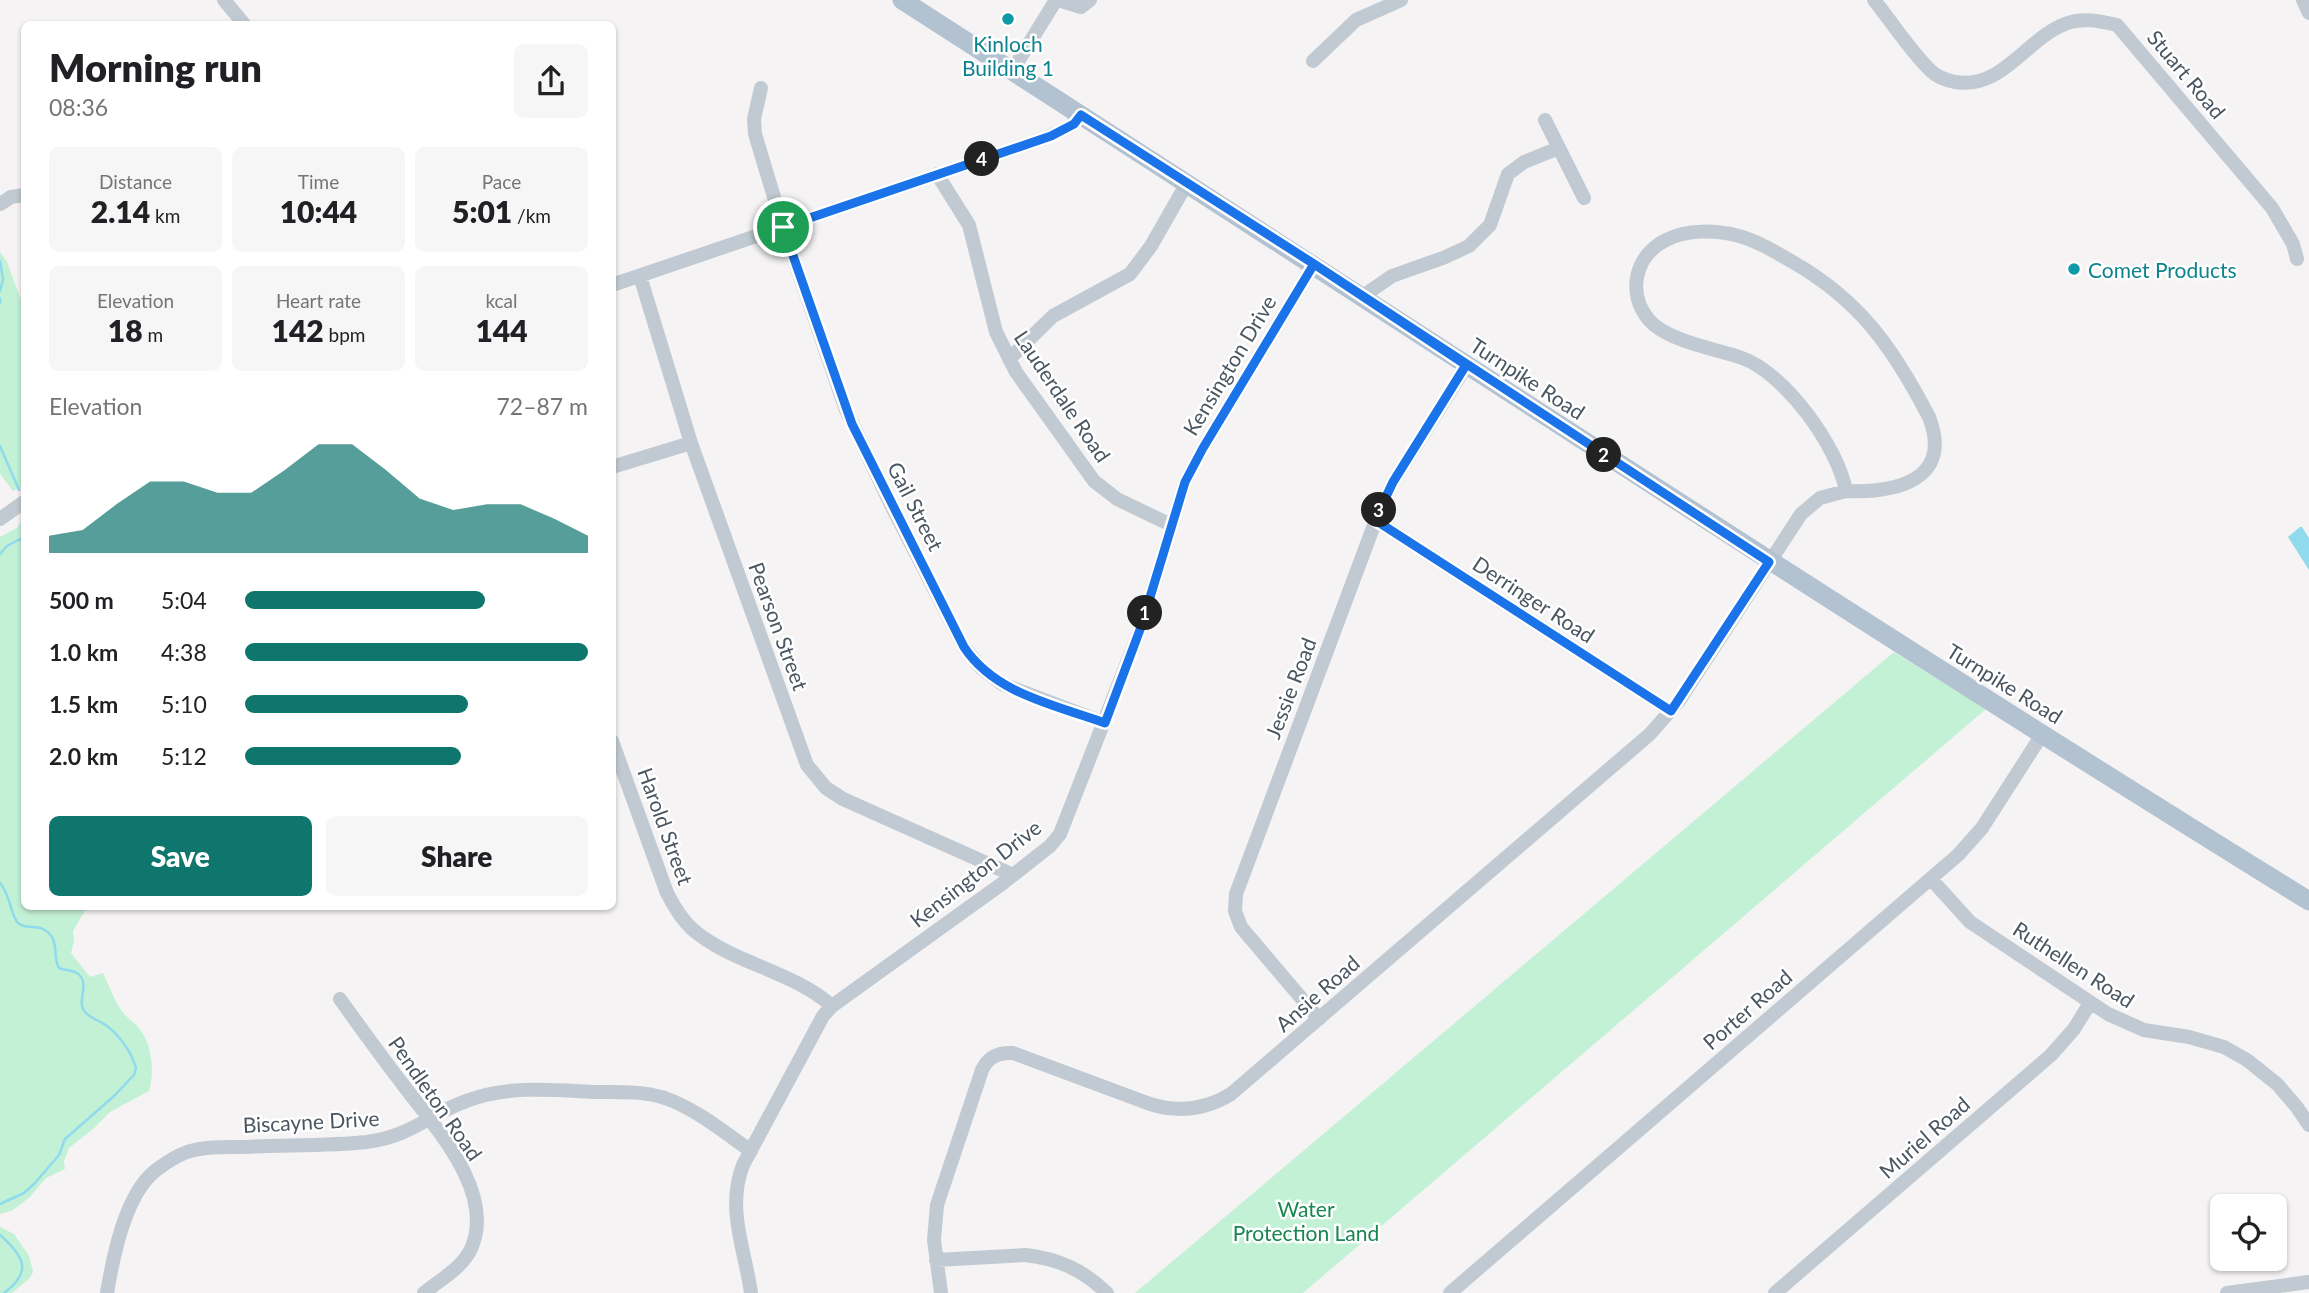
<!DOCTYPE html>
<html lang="en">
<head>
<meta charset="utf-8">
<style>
	:root { --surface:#fff; --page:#f6f6f6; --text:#202124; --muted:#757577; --accent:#0f766e }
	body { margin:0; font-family:Lato,sans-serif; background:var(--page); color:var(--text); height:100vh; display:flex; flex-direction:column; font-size:26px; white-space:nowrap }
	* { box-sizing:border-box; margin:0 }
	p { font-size:23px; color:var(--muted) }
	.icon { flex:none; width:38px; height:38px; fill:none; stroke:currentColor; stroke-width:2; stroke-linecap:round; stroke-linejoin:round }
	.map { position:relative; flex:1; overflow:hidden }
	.panel { position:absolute; left:21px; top:21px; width:595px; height:889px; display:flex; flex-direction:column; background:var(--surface); border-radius:10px; box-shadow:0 2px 5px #0004 }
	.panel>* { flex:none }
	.fabs { position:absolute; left:2210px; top:1194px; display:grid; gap:14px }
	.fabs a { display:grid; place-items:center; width:77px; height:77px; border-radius:10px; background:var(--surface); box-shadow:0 2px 5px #0004; font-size:35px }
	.pin { position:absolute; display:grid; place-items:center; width:60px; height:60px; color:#fff; margin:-30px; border:4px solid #fff; border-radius:50%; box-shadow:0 2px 7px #0007 }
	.km { position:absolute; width:35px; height:35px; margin:-18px; border-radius:50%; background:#222; color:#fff; font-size:19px; line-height:35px; text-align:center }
	.round { display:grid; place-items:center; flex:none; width:74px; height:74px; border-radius:10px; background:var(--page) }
	.summary { display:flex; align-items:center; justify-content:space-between; height:119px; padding:0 28px }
	h1 { font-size:38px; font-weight:800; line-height:52px }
	.figures { display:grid; grid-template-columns:repeat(3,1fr); gap:10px; height:119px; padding:7px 28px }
	.figures div { display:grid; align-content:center; border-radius:10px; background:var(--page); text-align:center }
	.figures b { font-size:30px; font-weight:800 }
	.figures small { font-size:19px; font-weight:400 }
	.figures p { font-size:19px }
	.chart { height:196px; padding:14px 28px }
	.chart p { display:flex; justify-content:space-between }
	.chart svg { width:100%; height:126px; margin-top:7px; fill:var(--accent); opacity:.7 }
	.action { display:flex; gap:14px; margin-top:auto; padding:14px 28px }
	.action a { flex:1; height:80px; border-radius:10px; background:var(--accent); color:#fff; font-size:28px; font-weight:800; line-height:80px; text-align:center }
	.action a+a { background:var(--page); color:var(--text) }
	ul { padding:0 28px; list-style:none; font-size:23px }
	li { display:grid; grid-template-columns:112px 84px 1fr; align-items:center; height:52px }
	li i { height:18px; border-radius:9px; background:var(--accent) }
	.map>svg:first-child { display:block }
</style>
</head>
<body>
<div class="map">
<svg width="2309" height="1293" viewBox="0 0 2309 1293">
	<rect width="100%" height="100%" fill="#f5f3f3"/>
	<path fill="#c3f1d5" d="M0,252l7,10 14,38 3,43v143l-11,5 -13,-17z
		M24,516v390l63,1 -14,24 1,10 -3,12 19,24 13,-4c6,13 10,23 16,34 5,8 13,14 19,20 14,16 17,45 11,64l-39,21 -17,17 -24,19 -5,13 1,8 -19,9 -16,19 -17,13 -13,4v-677l17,-9z
		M1894,652l92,57 -683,584h-168z
		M0,1227l14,7 15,22 4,16 -3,6 -18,15h-12z"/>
	<path fill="#90daee" d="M2300,527h2l7,11v32l-21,-33z"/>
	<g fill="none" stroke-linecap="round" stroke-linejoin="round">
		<path stroke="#90daee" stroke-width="2.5" d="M0,261l3,18 -3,12
			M0,298v5
			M0,446l19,44
			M0,554l7,-8 17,-9
			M0,883c11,13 10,31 18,40 10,9 22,-3 34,14 6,10 1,21 7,31 5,2 11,2 16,4 18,9 0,29 10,40 5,6 13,8 19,12 15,10 27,27 32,44l-2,7 -20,21 -49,43 -6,16 -24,28 -11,10 -24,11
			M0,1235c24,21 33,37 4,58"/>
		<path stroke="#c1cad2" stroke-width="14" d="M224,0l20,24
			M1058,0l23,7 9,-7
			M1874,0c18,22 36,51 57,71 6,6 15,9 24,11 47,8 71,-43 110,-58 17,-7 35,-3 52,1l155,183 21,36 4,15
			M2303,0l6,13
			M1313,61l43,-41 45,-20
			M1012,71l44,-71
			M761,88l-7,31 1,15 28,93 63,183 45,95 73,142 17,21 21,16 103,39
			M1545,120l14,28
			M937,174l32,51 27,107 20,40 78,109 23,18 54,26
			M0,204l11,-7 13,-2
			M640,276l51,167 116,322 19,23 17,11 170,76
			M612,285l433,-147 24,-11 12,-12
			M1363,296l29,-20 51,-18 26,-12 21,-21 18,-51 16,-12 35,-14 25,50
			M1009,359l44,-43 77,-42 21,-28 36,-63
			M612,467l79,-24
			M0,519l24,-17
			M1375,520l296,191
			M612,741l55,152c9,17 18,32 34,43 40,29 94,37 131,70
			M1931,879l39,43 138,92 36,16 45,7 35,10 23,13 30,24 19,22 13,19
			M340,999c20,28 40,56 61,83 31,42 96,109 70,167 -9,19 -31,31 -47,44
			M1319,1019l-78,-92 -6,-16 1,-17 144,-385 13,-27 74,-117
			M936,1260l90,-5c33,4 57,15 81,38
			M107,1293c6,-36 18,-98 48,-122 9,-7 21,-15 32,-19 18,-6 39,-5 58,-5 40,-2 82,-1 122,-5 46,-6 63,-29 102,-42 41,-15 85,-10 127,-8 23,0 47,-1 69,6 31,11 59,34 86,53
			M751,1293c-6,-44 -25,-84 -8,-128l80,-149 9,-10 171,-123 47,-37 10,-12 81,-207 44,-145 18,-34 111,-184
			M941,1293l-7,-53 3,-35 45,-135c6,-13 16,-18 31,-17l137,51c29,9 55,6 81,-10l419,-360 29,-33 122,-187 19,-16 26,-7c-8,-44 -61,-118 -104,-133 -26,-9 -75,-17 -93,-38 -22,-26 -15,-64 17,-80 21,-11 50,-10 73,-4 18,5 35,15 52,25 69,39 102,87 138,156 25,64 -35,76 -83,74
			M1450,1293l508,-438 24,-27 61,-95
			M1775,1293l276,-238 23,-26 16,-26
			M2227,1293l82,-11"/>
		<path stroke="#b3c2d1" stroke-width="19" d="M902,0c469,301 933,608 1407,901"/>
	</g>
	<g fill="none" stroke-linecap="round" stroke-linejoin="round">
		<g stroke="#fff" stroke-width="14">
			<path id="route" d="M783,227l69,197 112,223c31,47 91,58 141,76l36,-96 44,-145 18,-34 111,-184 455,298 -98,149 -296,-191 18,-38 73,-117 -152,-101 -233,-149 -7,9 -23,12 -268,91"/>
		</g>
		<use href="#route" stroke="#1a73e8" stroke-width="9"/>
	</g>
	<g fill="#0f9aa8" stroke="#fff" stroke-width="2.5">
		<circle cx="1008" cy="19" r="7"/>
		<circle cx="2074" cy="269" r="7"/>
	</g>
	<g text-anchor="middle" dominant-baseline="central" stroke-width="5" stroke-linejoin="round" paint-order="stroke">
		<g font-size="21" fill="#0d838f" stroke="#fff">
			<text x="1008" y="43">Kinloch<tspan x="1008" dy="24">Building 1</tspan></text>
			<text x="2088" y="269" text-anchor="start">Comet Products</text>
		</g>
		<g font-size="21" fill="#4a5661" stroke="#fff">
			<text transform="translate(2187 74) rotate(50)">Stuart Road</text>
			<text transform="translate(1229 365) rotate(-59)">Kensington Drive</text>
			<text transform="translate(1528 378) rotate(33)">Turnpike Road</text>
			<text transform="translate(1063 396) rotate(56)">Lauderdale Road</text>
			<text transform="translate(916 506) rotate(63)">Gail Street</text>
			<text transform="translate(1534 599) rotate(33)">Derringer Road</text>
			<text transform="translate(779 626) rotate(70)">Pearson Street</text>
			<text transform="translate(2005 683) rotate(32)">Turnpike Road</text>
			<text transform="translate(1290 688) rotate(-69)">Jessie Road</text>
			<text transform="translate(666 826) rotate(70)">Harold Street</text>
			<text transform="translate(975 873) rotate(-38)">Kensington Drive</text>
			<text transform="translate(2074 964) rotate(33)">Ruthellen Road</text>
			<text transform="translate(1317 993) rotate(-41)">Ansie Road</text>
			<text transform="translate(1747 1009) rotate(-41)">Porter Road</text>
			<text transform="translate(436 1098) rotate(55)">Pendleton Road</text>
			<text transform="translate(311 1121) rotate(-3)">Biscayne Drive</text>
			<text transform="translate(1924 1137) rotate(-41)">Muriel Road</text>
		</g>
		<g font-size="21" fill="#17864f" stroke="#fff">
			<text x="1306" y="1208">Water<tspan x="1306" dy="24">Protection Land</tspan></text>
		</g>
	</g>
</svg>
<div class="fabs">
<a><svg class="icon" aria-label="locate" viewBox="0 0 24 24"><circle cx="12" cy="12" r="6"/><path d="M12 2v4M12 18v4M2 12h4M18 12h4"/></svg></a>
</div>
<div class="pin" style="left:783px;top:227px;background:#1e9e55"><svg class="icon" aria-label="arrive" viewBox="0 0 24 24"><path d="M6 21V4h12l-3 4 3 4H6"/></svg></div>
<b class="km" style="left:1145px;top:613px">1</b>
<b class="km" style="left:1604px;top:455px">2</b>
<b class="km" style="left:1379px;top:510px">3</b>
<b class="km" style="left:982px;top:159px">4</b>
<section class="panel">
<div class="summary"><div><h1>Morning run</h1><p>08:36</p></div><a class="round"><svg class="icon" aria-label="share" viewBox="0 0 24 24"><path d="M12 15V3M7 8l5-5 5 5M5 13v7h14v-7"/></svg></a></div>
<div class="figures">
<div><p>Distance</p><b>2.14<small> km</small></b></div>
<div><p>Time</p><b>10:44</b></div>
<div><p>Pace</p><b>5:01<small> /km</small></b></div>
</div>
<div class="figures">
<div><p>Elevation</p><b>18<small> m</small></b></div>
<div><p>Heart rate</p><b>142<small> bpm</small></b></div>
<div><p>kcal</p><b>144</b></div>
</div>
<div class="chart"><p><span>Elevation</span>72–87 m</p>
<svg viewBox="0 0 160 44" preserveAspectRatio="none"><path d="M0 44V38L10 36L20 27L30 19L40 19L50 23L60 23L70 15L80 6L90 6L100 15L110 25L120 29L130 27L140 27L150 32L160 38V44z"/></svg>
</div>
<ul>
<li><b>500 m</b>5:04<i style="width:70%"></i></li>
<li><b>1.0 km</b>4:38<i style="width:100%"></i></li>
<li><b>1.5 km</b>5:10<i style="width:65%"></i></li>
<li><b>2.0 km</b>5:12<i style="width:63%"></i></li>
</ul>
<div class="action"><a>Save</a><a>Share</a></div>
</section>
</div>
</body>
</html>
